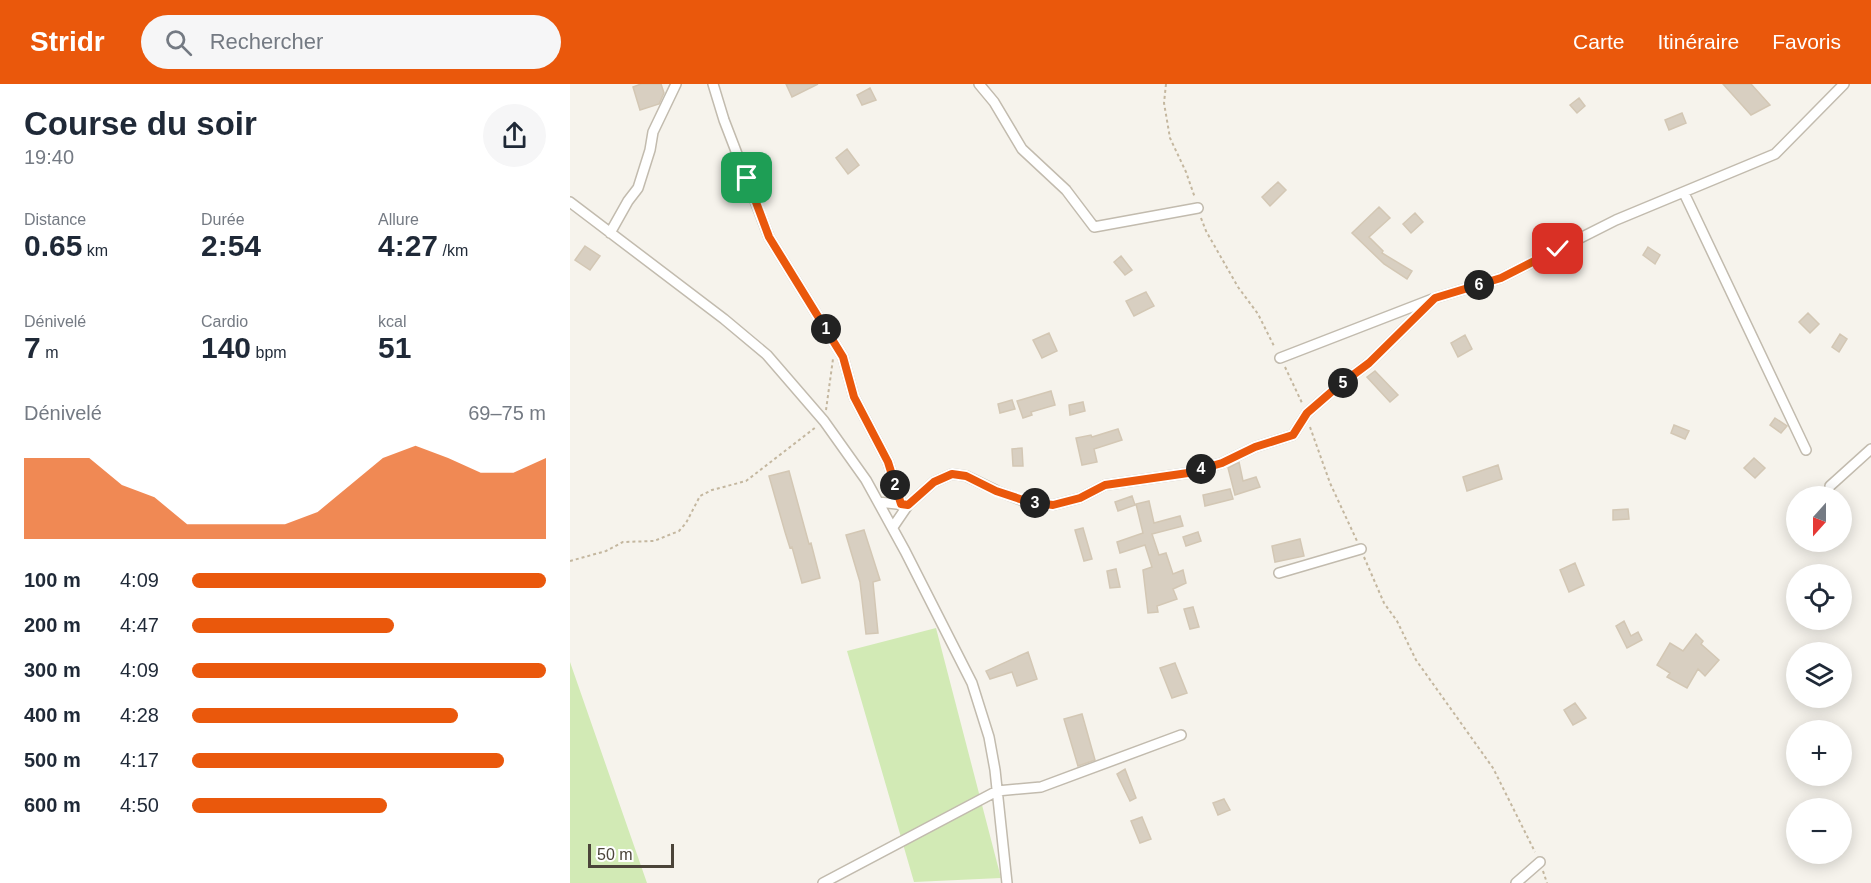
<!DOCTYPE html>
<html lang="fr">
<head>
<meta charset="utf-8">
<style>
	:root { --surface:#fff; --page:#f6f6f7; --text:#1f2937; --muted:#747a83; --accent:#ea580c }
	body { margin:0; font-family:Helvetica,sans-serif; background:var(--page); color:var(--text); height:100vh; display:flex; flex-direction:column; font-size:22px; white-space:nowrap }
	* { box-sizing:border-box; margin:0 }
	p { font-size:20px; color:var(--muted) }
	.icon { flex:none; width:33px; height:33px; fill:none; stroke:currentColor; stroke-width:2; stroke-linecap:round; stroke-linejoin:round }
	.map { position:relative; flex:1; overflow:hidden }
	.details { display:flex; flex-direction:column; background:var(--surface); width:570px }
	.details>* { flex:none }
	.needle { width:39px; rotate:201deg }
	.controls { position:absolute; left:1216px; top:402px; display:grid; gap:12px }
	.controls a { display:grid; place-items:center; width:66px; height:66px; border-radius:50%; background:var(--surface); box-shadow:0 3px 15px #0003; font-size:30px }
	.scale { position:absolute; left:18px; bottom:15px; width:86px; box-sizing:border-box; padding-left:6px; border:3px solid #4b4439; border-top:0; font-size:16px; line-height:21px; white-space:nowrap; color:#4b4439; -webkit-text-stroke:4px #fff; paint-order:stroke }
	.pin { position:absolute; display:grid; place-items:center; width:51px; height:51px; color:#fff; margin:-26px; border-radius:12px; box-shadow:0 3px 9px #0006 }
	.km { position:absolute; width:30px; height:30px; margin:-15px; border-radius:50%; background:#222; color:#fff; font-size:16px; line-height:30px; text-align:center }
	.round { display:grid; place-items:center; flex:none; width:63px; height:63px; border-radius:32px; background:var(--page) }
	.head { display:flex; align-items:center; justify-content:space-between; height:102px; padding:0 24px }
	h1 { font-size:33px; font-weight:600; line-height:45px }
	.figures { display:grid; grid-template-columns:repeat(3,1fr); gap:9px; height:102px; padding:6px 24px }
	.figures div { display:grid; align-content:center }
	.figures b { font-size:30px; font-weight:600 }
	.figures small { font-size:16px; font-weight:400 }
	.figures p { font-size:16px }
	.chart { height:168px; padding:12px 24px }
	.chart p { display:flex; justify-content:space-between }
	.chart svg { width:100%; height:108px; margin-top:6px; fill:var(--accent); opacity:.7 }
	ul { padding:0 24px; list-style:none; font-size:20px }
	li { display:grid; grid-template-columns:96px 72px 1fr; align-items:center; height:45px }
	li i { height:15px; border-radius:8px; background:var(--accent) }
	header { display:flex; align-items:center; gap:36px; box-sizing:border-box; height:84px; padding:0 30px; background:var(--accent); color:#fff }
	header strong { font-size:28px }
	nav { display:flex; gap:33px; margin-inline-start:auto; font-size:21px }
	.search { width:420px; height:54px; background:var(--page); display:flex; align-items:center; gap:15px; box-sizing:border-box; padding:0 21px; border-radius:33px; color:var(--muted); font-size:22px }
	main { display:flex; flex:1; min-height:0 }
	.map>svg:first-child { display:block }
</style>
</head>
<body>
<header>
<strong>Stridr</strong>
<div class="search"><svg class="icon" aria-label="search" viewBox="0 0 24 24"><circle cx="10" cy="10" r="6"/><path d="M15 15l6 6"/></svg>Rechercher</div>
<nav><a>Carte</a><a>Itinéraire</a><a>Favoris</a></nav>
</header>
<main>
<section class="details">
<div class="head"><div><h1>Course du soir</h1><p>19:40</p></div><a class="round"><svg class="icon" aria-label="share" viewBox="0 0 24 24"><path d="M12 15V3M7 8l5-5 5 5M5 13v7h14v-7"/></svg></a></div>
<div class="figures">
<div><p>Distance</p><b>0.65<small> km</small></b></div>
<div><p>Durée</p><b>2:54</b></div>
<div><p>Allure</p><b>4:27<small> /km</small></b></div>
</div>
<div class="figures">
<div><p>Dénivelé</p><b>7<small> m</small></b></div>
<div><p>Cardio</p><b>140<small> bpm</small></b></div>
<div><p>kcal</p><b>51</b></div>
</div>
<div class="chart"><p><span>Dénivelé</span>69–75 m</p>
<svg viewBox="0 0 160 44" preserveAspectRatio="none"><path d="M0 44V11L10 11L20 11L30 22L40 27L50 38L60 38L70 38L80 38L90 33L100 22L110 11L120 6L130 11L140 17L150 17L160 11V44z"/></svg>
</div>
<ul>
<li><b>100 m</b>4:09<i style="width:100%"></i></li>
<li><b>200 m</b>4:47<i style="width:57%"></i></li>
<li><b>300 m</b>4:09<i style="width:100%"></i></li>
<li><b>400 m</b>4:28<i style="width:75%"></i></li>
<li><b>500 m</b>4:17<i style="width:88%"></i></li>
<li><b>600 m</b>4:50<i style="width:55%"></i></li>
</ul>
</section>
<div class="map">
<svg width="1301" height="799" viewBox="0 0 1301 799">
	<rect width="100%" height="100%" fill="#f6f3ec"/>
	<path fill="#d2eab5" d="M366,544l65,250 -87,4 -67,-231z
		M0,578l77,221h-77z"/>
	<path fill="#d8cfc1" stroke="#d3c7b4" stroke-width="1.5" d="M71,0h20l3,9 -5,11 -19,6 -7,-23z
		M216,0h32l-26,13z
		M1153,0h28l19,21 -19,10z
		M300,4l6,12 -14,5 -5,-10z
		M1009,14l6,8 -8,7 -7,-8z
		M1112,29l4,10 -17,7 -4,-10z
		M277,65l12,16 -11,9 -12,-16z
		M708,98l8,8 -16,16 -8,-9z
		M809,123l11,11 -21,19 14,14 -1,2 30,18 -5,8 -23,-15 -32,-31z
		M845,129l8,9 -12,11 -8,-9z
		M15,162l15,10 -10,14 -15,-10z
		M1078,163l12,8 -5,9 -12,-9z
		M551,172l11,14 -7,5 -11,-13z
		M576,208l8,14 -20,10 -8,-15z
		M1238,229l11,11 -9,9 -11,-11z
		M479,249l8,18 -15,7 -9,-18z
		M1270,250l7,5 -8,13 -7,-5z
		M895,251l7,14 -14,8 -7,-14z
		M805,287l23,24 -8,7 -23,-25z
		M481,307l4,14 -24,7 1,3 -9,3 -6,-17z
		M442,316l3,9 -15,4 -2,-9z
		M513,318l2,9 -15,4 -1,-10z
		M1205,334l12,8 -6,7 -11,-8z
		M1104,341l15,6 -4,8 -14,-6z
		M548,345l4,11 -28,9 3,13 -15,3 -6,-27 15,-3 1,2z
		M452,364l1,18h-10l-1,-17z
		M1184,374l11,10 -10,10 -11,-10z
		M669,378l4,19 13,-4 4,10 -25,8 -7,-27z
		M928,381l4,14 -35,12 -4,-14z
		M219,387l20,73 2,-1 9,35 -18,5 -10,-36 -2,1 -5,-16 -16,-56z
		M660,405l3,10 -28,7 -2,-11z
		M562,412l3,9 -17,6 -3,-9z
		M579,417l5,22 26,-7 3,10 -31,8 7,21 7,-2 7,21 10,-4 3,13 -13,6 4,10 -20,7 1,6 -10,1 -5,-43 9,-3 -7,-22 -25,8 -3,-11 26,-9 -7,-29z
		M1058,425l1,10 -16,1v-10z
		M513,444l9,31 -8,2 -9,-31z
		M294,446l16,50 -7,2 5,51 -12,1 -6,-52 -14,-47z
		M628,448l3,9 -15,5 -3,-9z
		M730,455l4,17 -29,6 -3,-16z
		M1005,479l9,22 -15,7 -9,-22z
		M546,485l4,18 -10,1 -3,-17z
		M623,523l6,20 -9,2 -6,-20z
		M1054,537l7,15 7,-4 4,8 -15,8 -11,-22z
		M1126,550l7,7 -2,3 18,16 -14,16 -7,-7 -11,19 -20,-11 3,-4 -13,-8 13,-22 13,8z
		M458,568l9,27 -20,7 -5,-14 -22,7 -4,-8z
		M605,579l12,30 -15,5 -12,-30z
		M1005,619l11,15 -13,7 -9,-15z
		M512,630l13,46 -17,6 -14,-47z
		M555,685l11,29 -6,3 -13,-27z
		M654,715l6,11 -12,5 -5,-12z
		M572,733l9,22 -11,4 -9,-22z"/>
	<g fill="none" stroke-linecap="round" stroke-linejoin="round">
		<g stroke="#c2bbae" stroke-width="12">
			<path id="minor" d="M143,0l11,36 45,117 74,120 11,40 34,65 13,42
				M409,0l15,18 28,47 44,41 28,37 104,-19
				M1114,109l122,257
				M0,118l154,117 43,36 57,66 42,59 39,71 67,132 17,54 6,33 12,113
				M40,149l18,-32 10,-13 12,-38 3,-18 23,-48
				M710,274l155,-60 66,-20 115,-58 159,-66 69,-70
				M1260,402l41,-37
				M308,418l28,3
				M323,443l15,-22 26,-23 18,-8 14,2 31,15 32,12 24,2 27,-7 25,-13 83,-12 34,-10 33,-16 38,-12 14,-22 30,-26 32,-24 66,-65
				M709,489l82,-24
				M253,799l174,-92 44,-4 140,-52
				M946,799l24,-21"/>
		</g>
		<path stroke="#c4b79f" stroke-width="2" stroke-dasharray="3 3" stroke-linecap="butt" d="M596,0l-2,19 6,35 16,34 9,26
			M631,134l5,13 32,56 20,27 17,34
			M715,283l18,38
			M256,326l7,-51
			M740,343l20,56 27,58
			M794,473l20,46 13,18 19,39 77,108 42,84
			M0,477l36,-10 17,-9 31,-1 25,-10 7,-8 14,-27 12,-6 34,-9 70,-54
			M973,787l4,12"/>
		<use href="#minor" stroke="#fff" stroke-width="9"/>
	</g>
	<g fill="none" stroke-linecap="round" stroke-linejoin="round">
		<g stroke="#fff" stroke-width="12">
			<path id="route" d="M177,94l22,59 74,120 11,40 34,65 13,42 7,1 26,-23 18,-8 14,2 30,15 33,11 24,3 27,-7 25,-13 83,-12 34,-10 33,-16 38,-12 14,-22 30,-26 32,-24 66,-65 66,-20 57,-29"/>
		</g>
		<use href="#route" stroke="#ea580c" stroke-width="8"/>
	</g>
</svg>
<div class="controls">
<a><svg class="needle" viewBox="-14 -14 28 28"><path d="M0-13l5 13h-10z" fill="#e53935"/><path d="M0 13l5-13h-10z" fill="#747a83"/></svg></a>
<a><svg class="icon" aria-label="locate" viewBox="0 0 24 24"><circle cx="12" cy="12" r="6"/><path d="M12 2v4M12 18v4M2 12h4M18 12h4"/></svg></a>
<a><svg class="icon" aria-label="layers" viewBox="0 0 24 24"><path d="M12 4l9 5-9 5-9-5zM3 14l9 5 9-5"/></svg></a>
<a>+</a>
<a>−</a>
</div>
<div class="scale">50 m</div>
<div class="pin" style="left:177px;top:94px;background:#1e9e55"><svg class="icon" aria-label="arrive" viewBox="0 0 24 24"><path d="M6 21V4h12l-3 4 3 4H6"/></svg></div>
<div class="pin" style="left:988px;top:165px;background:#d93025"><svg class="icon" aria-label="check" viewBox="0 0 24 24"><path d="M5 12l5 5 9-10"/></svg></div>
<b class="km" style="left:256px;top:245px">1</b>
<b class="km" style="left:325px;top:401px">2</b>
<b class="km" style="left:465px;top:419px">3</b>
<b class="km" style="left:631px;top:385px">4</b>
<b class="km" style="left:773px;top:299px">5</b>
<b class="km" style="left:909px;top:201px">6</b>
</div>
</main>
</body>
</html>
